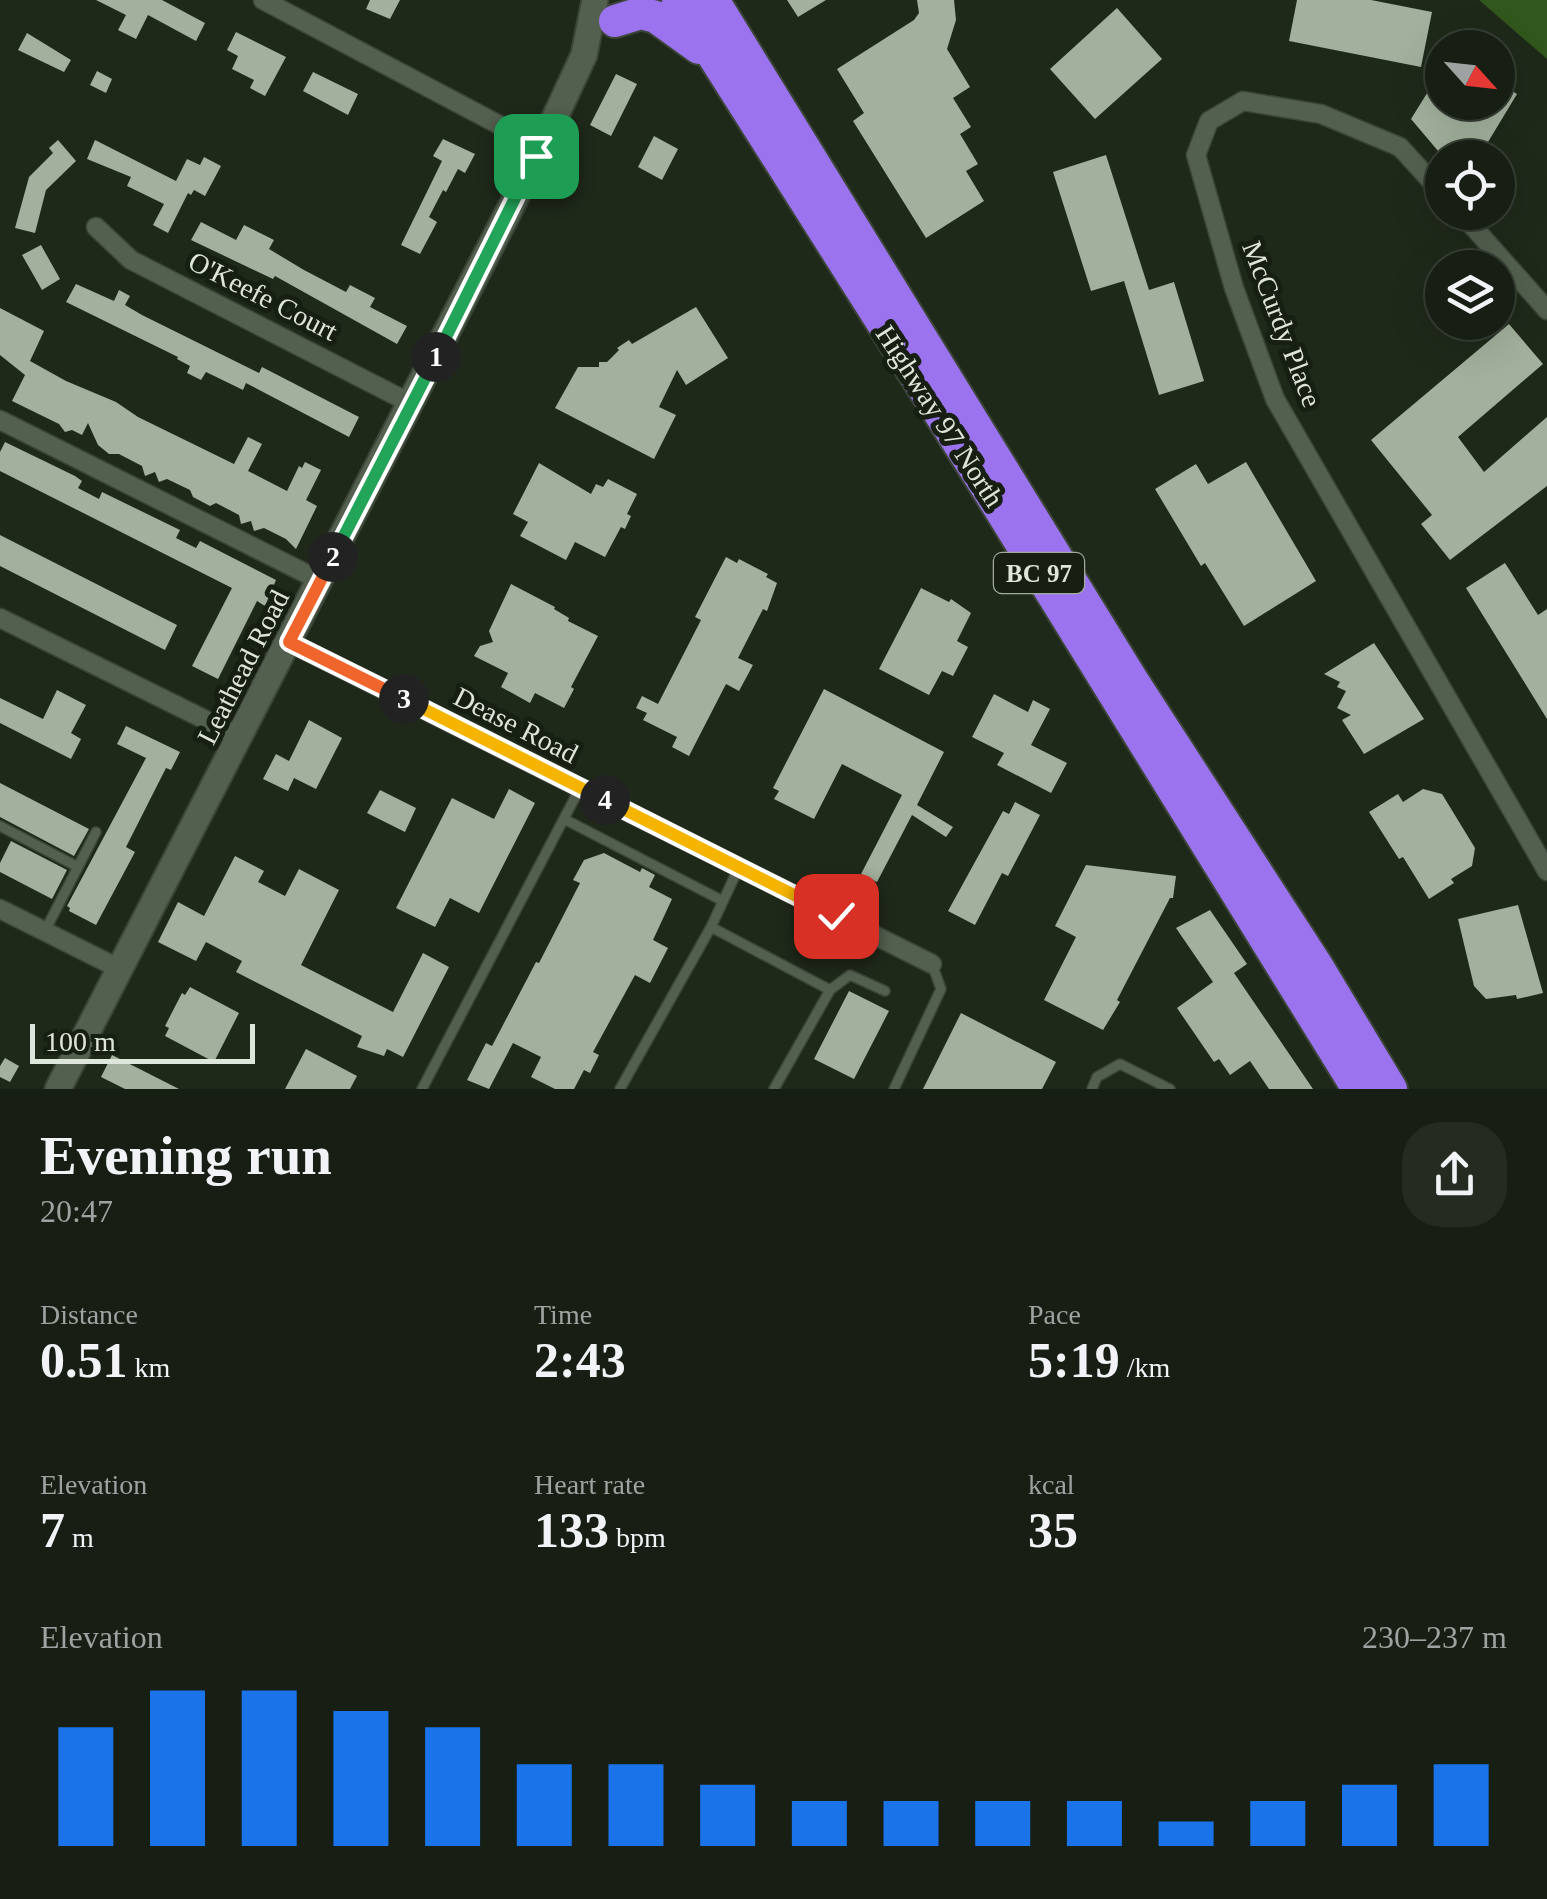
<!DOCTYPE html>
<html lang="en">
<head>
<meta charset="utf-8">
<style>
	:root { --surface:#171f14; --page:#242c22; --text:#f1f3f6; --muted:#9ea2a0; --line:#363d34; --accent:#1a73e8 }
	body { margin:0; font-family:Georgia,serif; background:var(--page); color:var(--text); height:100vh; display:flex; flex-direction:column; font-size:38px; white-space:nowrap }
	* { box-sizing:border-box; margin:0 }
	p { font-size:32px; color:var(--muted) }
	.icon { flex:none; width:55px; height:55px; fill:none; stroke:currentColor; stroke-width:2; stroke-linecap:round; stroke-linejoin:round }
	.map { position:relative; height:1089px; overflow:hidden }
	.panel { display:flex; flex-direction:column; background:var(--surface); flex:1 }
	.panel>* { flex:none }
	.needle { width:65px; rotate:117deg }
	.controls { position:absolute; left:1425px; top:30px; display:grid; gap:20px }
	.controls a { display:grid; place-items:center; width:90px; height:90px; border-radius:50%; background:var(--surface); box-shadow:0 10px 40px #0002,0 0 0 2px var(--line); font-size:50px }
	.scale { position:absolute; left:30px; bottom:25px; width:225px; box-sizing:border-box; padding-left:10px; border:5px solid #dee5db; border-top:0; font-size:28px; line-height:35px; white-space:nowrap; color:#dee5db; -webkit-text-stroke:8px #161f11; paint-order:stroke }
	.pin { position:absolute; display:grid; place-items:center; width:85px; height:85px; color:#fff; margin:-42px; border-radius:20px; box-shadow:0 5px 15px #0006 }
	.km { position:absolute; width:50px; height:50px; margin:-25px; border-radius:50%; background:#222; color:#fff; font-size:28px; line-height:50px; text-align:center }
	.round { display:grid; place-items:center; flex:none; width:105px; height:105px; border-radius:40px; background:var(--page) }
	.summary { display:flex; align-items:center; justify-content:space-between; height:170px; padding:0 40px }
	h1 { font-size:55px; font-weight:600; line-height:75px }
	.stats { display:grid; grid-template-columns:repeat(3,1fr); gap:15px; height:170px; padding:10px 40px }
	.stats div { display:grid; align-content:center }
	.stats b { font-size:50px; font-weight:600 }
	.stats small { font-size:28px; font-weight:400 }
	.stats p { font-size:28px }
	.chart { height:280px; padding:20px 40px }
	.chart p { display:flex; justify-content:space-between }
	.chart svg { width:100%; height:180px; margin-top:10px; stroke:var(--accent); stroke-width:6 }
	.map>svg:first-child { display:block }
</style>
</head>
<body>
<div class="map">
<svg width="1547" height="1089" viewBox="0 0 1547 1089">
	<rect width="100%" height="100%" fill="#1f291a"/>
	<path fill="#31571c" d="M1479,0h68v59z"/>
	<path fill="#a2b09d" d="M96,0h66l43,23 -9,18 -48,-26 -12,24 -18,-9 8,-15z
		M370,0h30l-10,19 -24,-10z
		M787,0h39l-28,17z
		M917,0h37l2,20 -9,29 23,38 -17,11 18,29 -11,7 18,30 -12,7 18,30 -58,37 -73,-117 11,-8 -27,-44 77,-49 5,-7z
		M1297,0h74l61,12 -11,55 -132,-26z
		M1117,8l45,51 -67,60 -45,-50z
		M236,32l50,25 -21,39 -15,-8 4,-8 -22,-11 6,-13 -11,-6z
		M27,33l44,27 -7,12 -46,-22z
		M1442,69v33h56v-20l19,12 -32,53 -6,-3 -9,13 -17,-12 -9,13 -33,-39z
		M97,71l15,8 -6,14 -16,-8z
		M313,72l45,22 -10,21 -45,-24z
		M616,74l21,10 -26,52 -21,-11z
		M654,136l24,13 -16,31 -24,-13z
		M443,139l32,15 -10,19 -7,-4 -12,23 -3,-2 -14,27 8,5 -17,32 -19,-9 41,-84 -9,-5z
		M58,140l18,21 -30,29 -11,43 -20,-5 14,-51 24,-24 -4,-5z
		M95,140l81,41 11,-22 13,6 4,-8 17,9 -16,30 -11,-6 -3,5 -3,-2 -20,40 -15,-8 11,-21 -37,-18 4,-9 -44,-18z
		M1106,155l43,135 25,-8 30,99 -45,14 -35,-114 -33,10 -38,-119z
		M201,222l35,18 8,-15 30,15 -5,9 35,21 42,22 4,-7 25,13 -5,9 37,19 -10,18 -122,-68 -2,3 -82,-39z
		M41,245l19,34 -18,11 -20,-35z
		M76,284l38,17 5,-11 11,6 -5,9 17,10 117,58 3,-6 97,50 -10,20 -103,-54 -3,7 -37,-18 -5,8 -14,-7 3,-7 -13,-7 1,-2 -112,-55z
		M696,307l32,51 -42,27 -9,-15 -18,37 17,8 -22,44 -99,-51 23,-41h21v-5h8l12,-12 -2,-2 12,-8 3,4z
		M0,308l44,23 -14,30 36,20 50,21 22,15 96,47 14,-27 14,7 -14,27 39,20 12,-25 3,2 3,-6 16,8 -15,30 11,6 -21,43 -10,-10 -22,-11 -10,3 -3,-10 -10,3 -2,-9 -23,-12 -6,3 -17,-9 -3,-7 -23,-11 -8,3 -4,-10 -10,4 -3,-10 -23,-12h-10l-11,-9 -10,-22 -6,12 -10,-5 -7,2 -6,-8 -47,-23 13,-26 -25,-20z
		M1509,324l34,40 -85,73 26,35 63,-55v69l-97,74 -29,-36 11,-9 -61,-75z
		M5,442l70,34 7,5 -4,7 21,11 3,-7 78,38 -4,8 20,10 4,-7 76,39 -11,26 -8,-5 -39,78 -26,-13 40,-78 -232,-117v-19z
		M1246,462l70,119 -72,45 -39,-63 -4,3 -46,-77 41,-25 12,20z
		M539,463l52,31 5,-10 7,3 5,-8 29,15 -10,20 4,2 -6,13 -4,-2 -16,30 -30,-15 -9,18 -46,-24 8,-14 -15,-8z
		M0,535l177,90 -12,25 -165,-84z
		M726,557l11,6 2,-4 29,15 -2,3 11,6 -10,28 -4,-2 -25,49 15,7 -14,26 -13,-7 -37,72 -17,-9 5,-10 -34,-17 4,-7 -11,-5 6,-12 16,8 43,-84 -6,-3z
		M1505,563l33,52 9,-6v110l-81,-131z
		M511,584l44,23 -1,2 15,9 -1,3 30,15 -27,51 3,2 -10,19 -29,-15 -5,10 -29,-16 7,-14 -34,-17 6,-10 13,-4 -4,-11z
		M921,588l28,14 2,-3 20,14 -14,28 11,6 -15,29 -11,-5 -13,24 -50,-26z
		M1374,643l50,76 -60,35 -22,-34 9,-5 -14,-7 9,-17 -9,-4 3,-5 -16,-8z
		M824,689l120,63 -27,53 36,22 -7,10 -34,-22 -35,67 -16,-8 41,-79 -60,-31 -28,55 -40,-20 5,-8 -6,-3z
		M57,690l29,15 -15,28 10,6 -10,20 -71,-36v-25l43,21z
		M994,694l34,18 5,-12 17,9 -19,36 36,18 -16,30 -54,-28 7,-12 -32,-16z
		M309,720l33,18 -26,51 -22,-11 -6,13 -25,-12 13,-25 13,7z
		M126,726l54,26 -9,18 -5,-2 -40,79 9,5 -39,73 -27,-14 1,-3 -3,-2 79,-148 -29,-14z
		M0,783l89,46 -15,27 -74,-39z
		M509,789l26,14 -56,110 -29,-15 -15,29 -39,-19 56,-110 42,21z
		M1423,789l19,5 33,54 -3,18 -21,13 3,4 -25,16 -26,-42 -4,2 -30,-47 29,-18 5,8z
		M380,790l36,18 -11,24 -38,-19z
		M1015,802l25,13 -32,61 -6,-3 -27,52 -27,-14 55,-100 6,3z
		M11,841l56,29 -15,29 -52,-27v-9z
		M604,853l36,19 2,-4 13,7 -6,12 23,12 -19,41 15,8 -18,35 -15,-8 -42,77 6,3 -9,18 -6,-3 -10,19h-19l-24,-12 10,-20 -28,-14 -24,46 -22,-9 19,-37 6,3 44,-84 3,1 41,-80 -7,-3 11,-20z
		M235,856l29,15 -6,11 27,14 14,-27 40,21 -38,75 92,47 30,-59 26,14 -46,90 -16,-8 -3,7 -27,-9 5,-11 -126,-64 6,-11 -36,-19 -10,19 -38,-19 20,-40 26,14z
		M1086,865l90,11 -3,22h-3l-53,102 3,2 -17,28 -59,-30 32,-63 -21,-11z
		M1518,905l25,88 -26,6 -1,-4 -30,4 -12,-13 -16,-67z
		M1210,910l37,54 -13,9 79,116h-44l-19,-28 -20,14 -11,-16 -5,3 -37,-54 36,-26 -37,-54z
		M190,987l49,26 -25,49 -49,-26 4,-8 -4,-2 17,-33 3,2z
		M849,991l40,20 -35,68 -40,-20z
		M961,1013l95,49 -14,27h-119z
		M306,1049l51,27 -7,13h-65z
		M112,1055l67,34h-54l-24,-12z
		M5,1058l14,8 -9,16 -10,-5v-11z"/>
	<g fill="none" stroke-linecap="round" stroke-linejoin="round">
		<g stroke="#3b4538" stroke-width="12">
			<path id="lane" d="M564,819l159,82
				M0,826l78,41
				M711,927l119,63
				M45,931l51,-99
				M422,1089l158,-301
				M620,1089l91,-162 28,-60
				M774,1089l56,-99 20,-15 35,16
				M894,1089l47,-100 -9,-25
				M1092,1089l5,-12 23,-13 50,25"/>
		</g>
		<g stroke="#3b4538" stroke-width="21">
			<path id="street" d="M263,0l278,147
				M1442,193l-42,-46 -79,-33 -78,-13 -34,20 -13,34 38,133 41,111 272,472
				M1460,212l87,98
				M96,227l35,33 281,144
				M0,420l321,161
				M0,618l240,119
				M289,642l643,322
				M0,909l120,60"/>
		</g>
		<g stroke="#3b4538" stroke-width="29">
			<path id="secondary" d="M58,1089l479,-933 47,-101 11,-55"/>
		</g>
		<g stroke="#3b4538" stroke-width="36">
			<path id="highway" d="M678,0l309,488 371,601
				M713,0l419,680 185,286 74,123
				M615,21l26,-8 15,4 43,31"/>
		</g>
		<use href="#lane" stroke="#54604f" stroke-width="9"/>
		<use href="#street" stroke="#54604f" stroke-width="18"/>
		<use href="#secondary" stroke="#54604f" stroke-width="25"/>
		<use href="#highway" stroke="#9c73ee" stroke-width="32"/>
	</g>
	<g fill="none" stroke-linecap="round" stroke-linejoin="round">
		<g stroke="#fff" stroke-width="20">
			<path id="split-1" d="M436,357l100,-201"/>
		</g>
		<g stroke="#fff" stroke-width="20">
			<path id="split-2" d="M333,557l103,-200"/>
		</g>
		<g stroke="#fff" stroke-width="20">
			<path id="split-3" d="M333,557l-44,85 115,57"/>
		</g>
		<g stroke="#fff" stroke-width="20">
			<path id="split-4" d="M404,699l201,101"/>
		</g>
		<g stroke="#fff" stroke-width="20">
			<path id="split-5" d="M605,800l231,116"/>
		</g>
		<use href="#split-1" stroke="#22a559" stroke-width="12"/>
		<use href="#split-2" stroke="#22a559" stroke-width="12"/>
		<use href="#split-3" stroke="#f0652b" stroke-width="12"/>
		<use href="#split-4" stroke="#f5b400" stroke-width="12"/>
		<use href="#split-5" stroke="#f5b400" stroke-width="12"/>
	</g>
	<g text-anchor="middle" dominant-baseline="central" stroke-width="10" stroke-linejoin="round" paint-order="stroke">
		<rect fill="#161f11" stroke="#a2aa9e" stroke-width="2.5" x="994" y="553" width="90" height="40" rx="8"/>
		<g font-size="25" font-weight="bold" fill="#dee5db">
			<text x="1039" y="573">BC 97</text>
		</g>
		<g font-size="28" fill="#dee5db" stroke="#161f11">
			<text transform="translate(263 296) rotate(27)">O'Keefe Court</text>
			<text transform="translate(1282 324) rotate(69)">McCurdy Place</text>
			<text transform="translate(940 416) rotate(57)">Highway 97 North</text>
			<text transform="translate(243 667) rotate(-63)">Leathead Road</text>
			<text transform="translate(516 725) rotate(27)">Dease Road</text>
		</g>
	</g>
</svg>
<div class="controls">
<a><svg class="needle" viewBox="-14 -14 28 28"><path d="M0-13l5 13h-10z" fill="#e53935"/><path d="M0 13l5-13h-10z" fill="#9ea2a0"/></svg></a>
<a><svg class="icon" aria-label="locate" viewBox="0 0 24 24"><circle cx="12" cy="12" r="6"/><path d="M12 2v4M12 18v4M2 12h4M18 12h4"/></svg></a>
<a><svg class="icon" aria-label="layers" viewBox="0 0 24 24"><path d="M12 4l9 5-9 5-9-5zM3 14l9 5 9-5"/></svg></a>
</div>
<div class="scale">100 m</div>
<div class="pin" style="left:536px;top:156px;background:#1e9e55"><svg class="icon" aria-label="arrive" viewBox="0 0 24 24"><path d="M6 21V4h12l-3 4 3 4H6"/></svg></div>
<div class="pin" style="left:836px;top:916px;background:#d93025"><svg class="icon" aria-label="check" viewBox="0 0 24 24"><path d="M5 12l5 5 9-10"/></svg></div>
<b class="km" style="left:436px;top:357px">1</b>
<b class="km" style="left:333px;top:557px">2</b>
<b class="km" style="left:404px;top:699px">3</b>
<b class="km" style="left:605px;top:800px">4</b>
</div>
<section class="panel">
<div class="summary"><div><h1>Evening run</h1><p>20:47</p></div><a class="round"><svg class="icon" aria-label="share" viewBox="0 0 24 24"><path d="M12 15V3M7 8l5-5 5 5M5 13v7h14v-7"/></svg></a></div>
<div class="stats">
<div><p>Distance</p><b>0.51<small> km</small></b></div>
<div><p>Time</p><b>2:43</b></div>
<div><p>Pace</p><b>5:19<small> /km</small></b></div>
</div>
<div class="stats">
<div><p>Elevation</p><b>7<small> m</small></b></div>
<div><p>Heart rate</p><b>133<small> bpm</small></b></div>
<div><p>kcal</p><b>35</b></div>
</div>
<div class="chart"><p><span>Elevation</span>230–237 m</p>
<svg viewBox="0 0 160 44" preserveAspectRatio="none"><path d="M5 44V15M15 44V6M25 44V6M35 44V11M45 44V15M55 44V24M65 44V24M75 44V29M85 44V33M95 44V33M105 44V33M115 44V33M125 44V38M135 44V33M145 44V29M155 44V24"/></svg>
</div>
</section>
</body>
</html>
